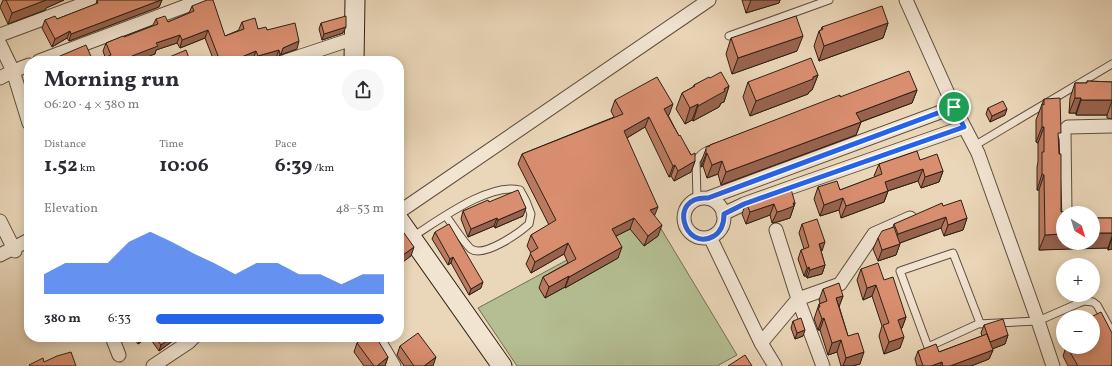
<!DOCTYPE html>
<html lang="en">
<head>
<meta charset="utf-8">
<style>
	:root { --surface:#fff; --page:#f7f7f7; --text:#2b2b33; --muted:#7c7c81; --accent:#2563eb }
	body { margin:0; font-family:Vollkorn,serif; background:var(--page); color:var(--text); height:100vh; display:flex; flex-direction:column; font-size:15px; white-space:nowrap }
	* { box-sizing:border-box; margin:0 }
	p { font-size:13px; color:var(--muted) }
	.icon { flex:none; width:22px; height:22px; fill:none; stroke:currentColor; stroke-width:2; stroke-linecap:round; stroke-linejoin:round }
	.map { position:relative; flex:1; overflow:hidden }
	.panel { position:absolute; left:24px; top:56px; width:380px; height:286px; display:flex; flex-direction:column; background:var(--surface); border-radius:16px; box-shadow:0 2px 10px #0003 }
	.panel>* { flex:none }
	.needle { width:26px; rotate:142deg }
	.tools { position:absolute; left:1056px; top:206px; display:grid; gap:8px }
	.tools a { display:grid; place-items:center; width:44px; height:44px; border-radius:50%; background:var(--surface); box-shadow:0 2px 10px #0003; font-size:20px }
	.pin { position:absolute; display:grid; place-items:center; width:34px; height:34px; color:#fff; margin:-17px; border:2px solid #fff; border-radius:50%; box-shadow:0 1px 4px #0007 }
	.round { display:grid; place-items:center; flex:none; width:42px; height:42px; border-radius:21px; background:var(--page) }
	.headline { display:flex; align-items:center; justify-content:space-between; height:68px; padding:0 20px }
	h1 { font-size:22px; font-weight:700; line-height:30px }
	.metrics { display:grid; grid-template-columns:repeat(3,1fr); gap:6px; height:68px; padding:4px 20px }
	.metrics div { display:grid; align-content:center }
	.metrics b { font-size:20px; font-weight:700 }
	.metrics small { font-size:11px; font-weight:400 }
	.metrics p { font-size:11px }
	.chart { height:112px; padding:8px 20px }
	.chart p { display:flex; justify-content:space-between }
	.chart svg { width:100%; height:72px; margin-top:4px; fill:var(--accent); opacity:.7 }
	ul { padding:0 20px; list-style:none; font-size:13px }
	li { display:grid; grid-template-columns:64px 48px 1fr; align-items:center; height:30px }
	li i { height:10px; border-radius:5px; background:var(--accent) }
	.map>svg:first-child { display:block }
</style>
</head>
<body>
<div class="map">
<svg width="1112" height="366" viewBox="0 0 1112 366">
	<rect width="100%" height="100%" fill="#ead6b8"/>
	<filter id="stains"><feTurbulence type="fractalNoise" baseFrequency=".005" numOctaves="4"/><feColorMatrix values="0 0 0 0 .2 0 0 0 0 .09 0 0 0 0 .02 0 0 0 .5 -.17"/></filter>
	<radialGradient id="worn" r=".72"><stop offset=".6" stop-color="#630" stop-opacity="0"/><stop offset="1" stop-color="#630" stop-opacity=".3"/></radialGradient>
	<path fill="#b4be92" stroke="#726f54" d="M654,217l83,138 -20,11h-200l-39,-58 89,-48z"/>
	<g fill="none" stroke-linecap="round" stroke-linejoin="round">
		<g stroke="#5e4e3e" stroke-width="9">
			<path id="lane" d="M729,36l100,-36
				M974,146l138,-82
				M697,199l-1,-38c4,-8 10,-11 18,-13
				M412,237c26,-16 77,-55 108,-47l6,11 5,13 -2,10c-10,9 -45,34 -58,25 -6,-5 -20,-26 -25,-33
				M980,323l-27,-70 -53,18 28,76 50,-23 60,-3 41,-18 5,-2 9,1 4,3 15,27"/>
		</g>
		<g stroke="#5e4e3e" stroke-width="15">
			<path id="street" d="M906,0l48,107 24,46 60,168 15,45
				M0,35l94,-35
				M0,44l13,27 16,52
				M39,61l163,-61
				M286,61l69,-23
				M0,78l13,-7 16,-6
				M684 218a20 20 0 1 1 40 0a20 20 0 1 1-40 0Z
				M708,198l246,-91
				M399,212l310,-212
				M1065,213l-1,-82 4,-4 44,-1
				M723,214l21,-10 48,-17 172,-60
				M0,221l15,30
				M776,230l22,69 25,67
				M710,237l51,106
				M0,255l29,-15
				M112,337l7,18
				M377,337l17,29
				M153,366l36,-24 5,-5
				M775,366l-14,-23 37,-44 42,-15 34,-50 36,-16"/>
		</g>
		<g stroke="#2f2015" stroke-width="21">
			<path id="secondary" d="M354,61l1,-61
				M399,220l103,146"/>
		</g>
		<use href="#lane" stroke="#f1e4d1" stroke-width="7"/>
		<use href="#street" stroke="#f1e4d1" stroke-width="13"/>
		<use href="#secondary" stroke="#f1e4d1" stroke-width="19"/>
	</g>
	<path fill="#bb7a60" stroke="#2f2015" d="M3,0h61l-18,8 -1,2 -37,14 -8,-17z
		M97,0h65l-3,7 -90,34 -2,-3 -15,9 -10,-19 3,-8 12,-1 39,-15z
		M742,0h38l-1,3 -33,10z
		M192,6l33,30 14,-6v-1l3,-7 16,7 9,1 30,19 -17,6 -2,6h-2v-3l-11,3h-11l-1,-2 -5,2h-34l-9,-23 -25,10 -3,-5 -21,7 -1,4 -50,3 -2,-6 3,-8 47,-18 3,-6 12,3 21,-9z
		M321,23l22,10 -21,7 -3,-11z
		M888,23l-5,15 -64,23 -5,-15 5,-15 2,-1 1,-3z
		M731,38l66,13 -65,23 -6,-20z
		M818,75l-6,15 -3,2 -1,2 -58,22 -7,-19 5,-15z
		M710,78l19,8 -5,16 -3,1 -2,4 -26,14 -1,-1 -7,4 -9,-15 6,-16 11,-6 1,-2z
		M1087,81l25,1v37l-5,-1v-3h-31v-2h-7l1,-15 5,-15h12z
		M917,90l-5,13 -51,19 -5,13 -135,50 -3,-11 -11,4 -4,-12 -2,1v-5l5,-13 4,-4 130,-48z
		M1044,99l15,40 4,104 35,-25h14v31l-4,1v-2h-26l-43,2v-60h-2v-23l1,-5v-19l-2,-1v-22z
		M615,100l54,15h-1l11,21 16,25 -4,11 -17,9 -3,-5 -2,1 -24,-50 -18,11 27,77 4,21 -14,10 -14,-17 -14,7 2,22 -53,30v-1l-20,11 -6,-10 4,-11 25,-14 -4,-9 -33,19 -5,-9 5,-11 -4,-7 4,-11 18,-10 -31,-61 4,-10 92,-37 -3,-6z
		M988,108l17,7 -15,7 -4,-8z
		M920,160l23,11 -4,11 -18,6 -3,-7 -30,10 -4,11 -43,16 -2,-8 -19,6 -6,-17 4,-12 22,3 35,-13 -1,-1 5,-12z
		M771,195l24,8 -5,15 -13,4 -5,1 -2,-8 -24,9 -4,-10 4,-12z
		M489,202l34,14 -28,12 -1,-2 -26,11 -7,-18 2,-8z
		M943,206l24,12 -4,12 -19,6 -3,-8 -41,15 -4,12 -18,6 -5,-12 5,-11 15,-11 1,-3z
		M802,224l19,27 4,14 -3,9 -15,4 -1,-2h-2l-6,-17 3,-9 3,-1 -5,-16z
		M435,232l46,56 -12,7 -18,-32 -3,2 -16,-26z
		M861,269l23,11 22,37 -4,11 -1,1 -1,19 -16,6 -5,-18 3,-10 -10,-30 -9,4 -6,-20z
		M823,289l20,7 -4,10 9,30 12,28 -8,2h-11l-4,-14 -9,3 -8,-25h-2l-4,-11 5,-15 1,-1 -1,-3z
		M793,321l10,15 -8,3 -4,-11z
		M984,325l24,10 -3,9 -13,5 1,1 -4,9 -18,7h-54l-2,-7 3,-8 21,1 43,-16 -1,-3z
		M133,337h15l-10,7z
		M152,337h26l-19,14 -8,-11z
		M357,343l31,14 -3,9h-21l-10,-14z
		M400,346l32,20h-28l-7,-11z
		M1066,347h27l19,19h-44l-5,-10z"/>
	<path fill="#98634e" stroke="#2f2015" d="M46,0h18l-18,8 -1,2 -37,14 4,-11z
		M161,0h1l-3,7 -90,34 2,-7z
		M751,0h29l-1,3 -33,10z
		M888,23l-5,15 -64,23 5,-15z
		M346,27l-3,6 -21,7 2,-6z
		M208,30l-3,8 -25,10 2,-8z
		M70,31l-3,7 -15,9 3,-8z
		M180,35l-3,8 -21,7 -1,4 -18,7h-7l2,-5 24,-13z
		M803,36l-6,15 -65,23 6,-16z
		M299,41l-2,8 -17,6 -2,6h-1l3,-7 3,-6z
		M279,50l-3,8 -11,3h-9l2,-5z
		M256,51l-3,8 -5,2h-16z
		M818,75l-6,15 -3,2 -1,2 -58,22 6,-15z
		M729,86l-5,16 -3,1 -2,4 -26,14 5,-15 26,-17z
		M917,90l-5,13 -60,22 4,-12z
		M1075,98h6l-5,15h-7z
		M1081,100h31v1l-5,14h-31z
		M673,104l-4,11 -9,5 4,-11z
		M698,104l-6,16 -7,4 5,-16z
		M1007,109l-2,6 -15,7 2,-6z
		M649,117l-4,10 -25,15 4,-11z
		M861,122l-5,13 -135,50 5,-13z
		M1042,127h2l-6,16 -2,-1z
		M707,153l-4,13 -2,1 5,-13z
		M695,161l-4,11 -17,9 4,-10z
		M722,161l-4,13 -11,4 5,-13z
		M675,165l-4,11 -2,1 4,-11z
		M923,169l-5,12 -37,12 4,-11z
		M943,171l-4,11 -18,6 4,-11z
		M1042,174l2,1 -5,15h-2z
		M888,191l-4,11 -43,16 5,-12z
		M843,198l-4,12 -19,6 4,-11z
		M793,203h2l-5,15 -13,4 -5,1 5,-11z
		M774,204l-4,11 -24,9 4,-12z
		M658,207l-4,10 -4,-7z
		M526,208l-3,8 -28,12 3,-8z
		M946,217l-5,11 -47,17 4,-11z
		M497,218l-3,8 -26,11 3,-8z
		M634,218l-4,11 -22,11 4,-11z
		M967,218l-4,12 -19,6 4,-11z
		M662,225l-4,11 -14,10 4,-10z
		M1093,233h19v3l-4,12 -69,2 6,-15 18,-1v9h30z
		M1112,238v11l-4,1z
		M825,242l-3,9 -3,-7z
		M568,243l-4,11 -33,19 4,-11z
		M900,244l-4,11 -18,6 4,-11z
		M414,247l-3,9 -12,9v-7z
		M622,247l-4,11 -53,30 4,-11z
		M453,257l-2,6 -3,2 2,-6z
		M825,265l-3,9 -15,4 3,-8z
		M809,267l-3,9h-2l3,-8z
		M569,276l-4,11 -20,11 4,-11z
		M483,282l-2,6 -12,7 2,-6z
		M876,285l-4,11 -9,4 4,-12z
		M843,296l-4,11 -3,-9z
		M906,317l-4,11 -8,3 4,-11z
		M824,318l-4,12h-2l4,-11z
		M805,330l-2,6 -8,3 2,-6z
		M1008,335l-3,9 -18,7 3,-9z
		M141,337h7l-10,7z
		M172,337h6l-19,14 2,-6z
		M904,337l-4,11 -16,6 5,-12z
		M841,340l-4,12 -9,3 4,-12z
		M993,350l-4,9 -18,7h-21z
		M864,352l-4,12 -8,2h-9l3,-8z
		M388,357l-3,9h-8z
		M436,357l-3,9h-9z
		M942,362l-2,4h-9z"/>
	<path fill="#d98e70" stroke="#2f2015" d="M6,0h40l-34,13z
		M97,0h64l-90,34 -1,-3 -15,8 -10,-19 10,-4 2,3 41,-16z
		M207,0h6l12,36 19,-7 -2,-7 13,-4 3,11 8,-2 1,3 28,-7 4,18 -16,7 -2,6h-1l-1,-4 -21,6 -2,-5 -24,10h-12l-12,-31 -26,10 -2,-5 -24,8 2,3 -26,10 2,5h-37l14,-6 -5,-12 17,-7 1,1 34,-13 -2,-5 9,-3 3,6 26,-11 -2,-5z
		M882,6l6,17 -64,23 -5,-15 4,-2 -1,-2z
		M346,16v11l-22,7 -3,-11z
		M796,16l7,20 -65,22 -7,-20z
		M86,45l7,16h-41l8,-5z
		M186,50l4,11h-22l-1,-3z
		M811,58l7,17 -5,2v2l-57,22 -8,-19z
		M909,71l8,19 -61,23 5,9 -135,50 -4,-11 -10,4 -5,-12 -1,1v-7l4,-1v-1l130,-50v2z
		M721,72l8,14 -5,3 1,2 -27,15v-2l-8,4 -8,-15 13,-7 -1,-1 15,-8 1,1z
		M657,77l16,27 -9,5 15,27 1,-1 11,20 4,-2v8l-17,10 -3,-6 -2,1 -24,-49 -25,14 34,76 -8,3 12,15 -14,11 -14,-18 -22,11 10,18 -53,30v-1l-20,11 -6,-10 33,-18 -8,-16 -33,19 -5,-9 8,-5 -7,-13 25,-15 -34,-66 101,-40 -8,-14z
		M1087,81l25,1v18h-31v-2h-6v-15h12z
		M1060,98l1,35h-3l1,21h2v58l15,-1v2h-13v21l-18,1 -1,-60 -2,-1v-22h2v-25h-2v-23l2,1v-6z
		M1003,101l4,8 -15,7 -4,-8z
		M917,151l3,9 17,-6 6,17 -18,6 -2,-8 -38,13 3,9 -42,15 -3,-8 -19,7 -6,-18 19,-6 3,9 42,-16 -3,-10z
		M791,189l4,14h-2l1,3 -13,5 -4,1 -3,-8 -24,8 -4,-10 25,-9v2z
		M518,190l8,18 -28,12 -1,-2 -26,11 -8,-18 25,-11 1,2z
		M961,200l6,18 -19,7 -2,-8 -48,17 -4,-10 48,-21 1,3z
		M1093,216l5,2h14v15h-19z
		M817,219l8,23 -6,2 6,21 -15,5 -1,-3 -2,1 -6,-18 8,-3 -7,-23z
		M449,224l34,58 -12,7 -18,-32 -3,2 -15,-27z
		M399,226l15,21 -15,11z
		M894,227l6,17 -18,6 -4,-12 4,-7z
		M878,263l6,17 9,-3 13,40 -8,3 6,17 -15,5 -6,-17 6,-2 -13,-38 -9,3 -6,-19z
		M839,283l4,13 -7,2 12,38 10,-3 6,19 -18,6 -5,-18 -9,3 -8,-25 -2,1 -4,-11 2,-1 -1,-3 8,-3 -4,-12z
		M1101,312l11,21v32l-2,1h-32l-11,-19h26v-30h-2z
		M801,318l4,12 -8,3 -4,-12z
		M1003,319l5,16 -18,7 -6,-17z
		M418,333l18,24 -12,9h-10l-14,-20z
		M987,334l6,16 -43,16h-7l-1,-4 -11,4h-8l-5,-15 18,-7 3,8z
		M155,337h17l-11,8z
		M365,337h11l12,20 -11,9h-3l-17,-23z
		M71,352l5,14h-46l-1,-1 14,-7 1,4 13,-6z
		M745,355l7,11h-24z"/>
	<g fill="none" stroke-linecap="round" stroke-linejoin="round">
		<g stroke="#fff" stroke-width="8">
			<path id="route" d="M954,107l10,20 -172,60 -48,17 -20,10c0,9 -2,17 -10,22 -30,17 -47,-41 -6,-38z"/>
		</g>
		<use href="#route" stroke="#2563eb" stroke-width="5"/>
	</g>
	<rect width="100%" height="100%" filter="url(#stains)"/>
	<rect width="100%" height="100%" fill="url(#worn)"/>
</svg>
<div class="tools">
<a><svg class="needle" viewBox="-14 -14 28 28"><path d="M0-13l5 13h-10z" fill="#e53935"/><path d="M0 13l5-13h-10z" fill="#7c7c81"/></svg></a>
<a>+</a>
<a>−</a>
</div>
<div class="pin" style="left:954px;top:107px;background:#1e9e55"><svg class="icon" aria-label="arrive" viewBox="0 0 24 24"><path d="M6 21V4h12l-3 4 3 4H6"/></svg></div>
<section class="panel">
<div class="headline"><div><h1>Morning run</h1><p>06:20 · 4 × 380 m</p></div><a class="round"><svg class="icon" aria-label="share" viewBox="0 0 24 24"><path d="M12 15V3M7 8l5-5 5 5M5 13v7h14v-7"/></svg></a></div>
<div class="metrics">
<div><p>Distance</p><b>1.52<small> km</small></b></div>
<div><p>Time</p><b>10:06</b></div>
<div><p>Pace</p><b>6:39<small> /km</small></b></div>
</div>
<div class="chart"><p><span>Elevation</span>48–53 m</p>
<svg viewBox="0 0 160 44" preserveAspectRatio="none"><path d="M0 44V32L10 25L20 25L30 25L40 12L50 6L60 12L70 19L80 25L90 32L100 25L110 25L120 32L130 32L140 38L150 32L160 32V44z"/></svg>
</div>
<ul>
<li><b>380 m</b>6:33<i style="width:100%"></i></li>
</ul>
</section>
</div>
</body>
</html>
